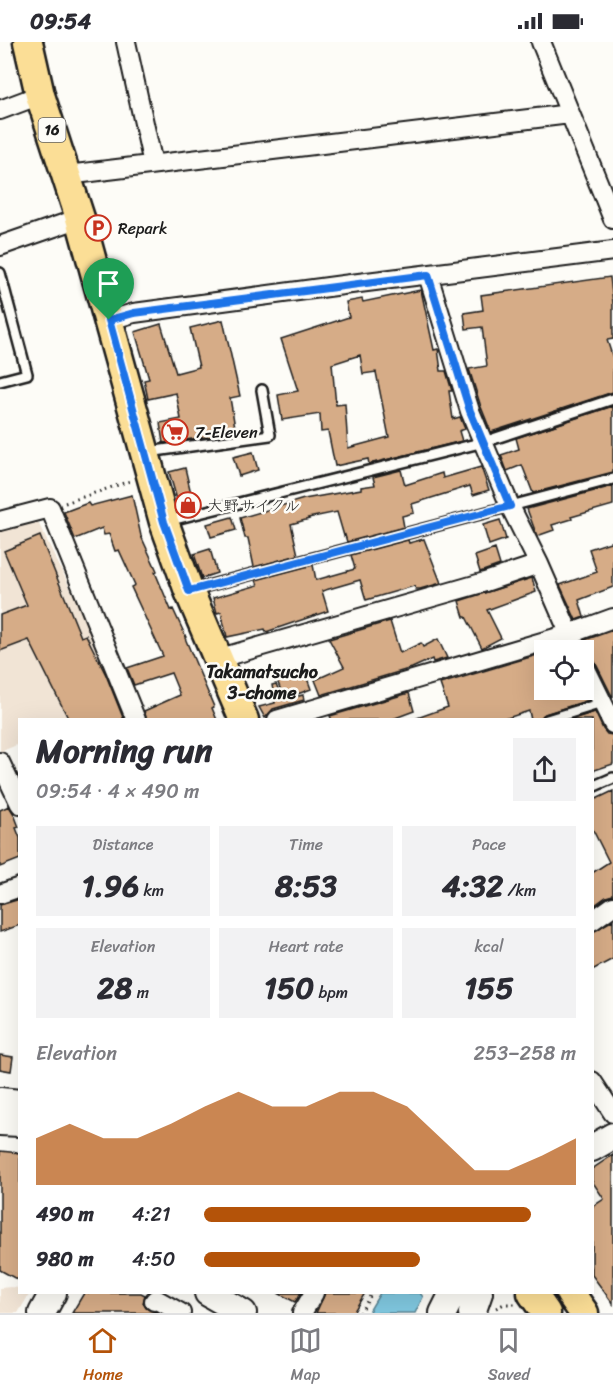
<!DOCTYPE html>
<html lang="en">
<head>
<meta charset="utf-8">
<style>
	:root { --surface:#fff; --page:#f2f2f3; --text:#2b2b33; --muted:#7c7c81; --line:#e1e1e2; --accent:#b45309 }
	body { margin:0; font-family:Sriracha,"Klee One",sans-serif; background:var(--page); color:var(--text); height:100vh; display:flex; flex-direction:column; font-size:22px; white-space:nowrap }
	* { box-sizing:border-box; margin:0 }
	p { font-size:20px; color:var(--muted) }
	.icon { flex:none; width:33px; height:33px; fill:none; stroke:currentColor; stroke-width:2; stroke-linecap:round; stroke-linejoin:round }
	.map { position:relative; flex:1; overflow:hidden }
	.panel { position:absolute; left:18px; top:676px; width:576px; height:576px; display:flex; flex-direction:column; background:var(--surface); border-radius:0px; box-shadow:0 6px 24px #0002 }
	.panel>* { flex:none }
	.fabs { position:absolute; left:534px; top:598px; display:grid; gap:12px }
	.fabs a { display:grid; place-items:center; width:60px; height:60px; border-radius:0px; background:var(--surface); box-shadow:0 6px 24px #0002; font-size:30px }
	.pin { position:absolute; display:grid; place-items:center; width:51px; height:51px; color:#fff; margin:-62px -26px; border-radius:50% 50% 50% 0; rotate:-45deg; box-shadow:0 0 6px #0007 }
	.pin .icon { rotate:45deg }
	.round { display:grid; place-items:center; flex:none; width:63px; height:63px; border-radius:0px; background:var(--page) }
	.overview { display:flex; align-items:center; justify-content:space-between; height:102px; padding:0 18px }
	h1 { font-size:33px; font-weight:700; line-height:45px }
	.stats { display:grid; grid-template-columns:repeat(3,1fr); gap:9px; height:102px; padding:6px 18px }
	.stats div { display:grid; align-content:center; border-radius:0px; background:var(--page); text-align:center }
	.stats b { font-size:30px; font-weight:700 }
	.stats small { font-size:16px; font-weight:400 }
	.stats p { font-size:16px }
	.chart { height:168px; padding:12px 18px }
	.chart p { display:flex; justify-content:space-between }
	.chart svg { width:100%; height:108px; margin-top:6px; fill:var(--accent); opacity:.7 }
	ul { padding:0 18px; list-style:none; font-size:20px }
	li { display:grid; grid-template-columns:96px 72px 1fr; align-items:center; height:45px }
	li i { height:15px; border-radius:8px; background:var(--accent) }
	.status { display:flex; justify-content:space-between; align-items:center; height:42px; padding:0 30px; background:var(--surface); direction:ltr }
	.status svg { height:16px; fill:currentColor }
	.tab-bar { display:flex; justify-content:space-around; align-items:center; height:84px; border-top:2px solid var(--line); background:var(--surface); font-size:16px; color:var(--muted) }
	.tab-bar a { display:grid; justify-items:center; gap:3px }
	.tab-bar .on { color:var(--accent) }
	.map>svg:first-child { display:block }
</style>
</head>
<body>
<div class="status"><b>09:54</b><svg viewBox="0 0 49 12"><path d="M0 12V9h3v3zM5 12V6h3v6zM10 12V3h3v9zM15 12V0h3v12zM26 1h20v11H26zM47 4h2v5h-2z"/></svg></div>
<div class="map">
<svg width="613" height="1271" viewBox="0 0 613 1271">
	<rect width="100%" height="100%" fill="#fdfcf7"/>
	<filter id="ink" filterUnits="userSpaceOnUse"><feTurbulence type="fractalNoise" baseFrequency=".0167" numOctaves="2"/><feDisplacementMap in="SourceGraphic" scale="12" xChannelSelector="R" yChannelSelector="G"/><feConvolveMatrix kernelMatrix="1 2 1 2 8 2 1 2 1" color-interpolation-filters="sRGB"/></filter>
	<g filter="url(#ink)">
		<path fill="#f1e4d5" d="M36,476l87,178 -51,24h-52l-1,24 -19,8v-224z
			M11,1245l8,1 1,5h10l-12,20h-18v-25z"/>
		<path fill="#80c8e0" stroke="#588392" stroke-width="1.5" d="M380,1251h40l3,4 -8,16h-47z"/>
		<path fill="#d6ac87" stroke="#1c1c1c" stroke-width="1.5" fill-rule="evenodd" d="M610,235l3,26v36l-6,1 6,18v34l-122,40 -10,-25 -12,-38 18,-3 -5,-39 -16,2 -2,-16 19,-3 -2,-15z
			M421,248l13,60 4,-1 3,22h5l6,20h-3l4,28 7,-2 5,12 -6,2 3,10 -93,23 -1,-5 -33,7 -7,-35 -7,1 -1,-18 -38,6 -4,-25 20,-4 -17,-52 68,-22 -3,-15 16,-3 1,3zM360,313l3,19 13,-2 13,65 -41,11 -3,-44 -9,1 -4,-41z
			M223,278l17,76 -10,2 6,35 -73,10 -3,-20 21,-4 -5,-26 -28,6 -4,-19 5,-1 -14,-47 26,-8 15,49 23,-6 -9,-39z
			M613,364v66l-80,21 -11,-28 -15,6 -6,-16 18,-6 -3,-11z
			M253,410l5,18 -19,6 -6,-19z
			M481,425l8,23 -16,5 -3,-9 -58,18 2,9 -12,3 2,11 -57,15 -2,-7 -1,1 -7,-24 -29,6 1,1 -18,5 7,31 -44,12 -6,-29h-3l-5,-20 64,-19 57,-10v-2l14,-2 -2,-8 28,-7 4,15 37,-12 1,5z
			M185,426l9,38 -14,4 -11,-38z
			M613,444v19l-42,12 1,2 -20,6 2,5 -17,6 -10,-27z
			M132,453l9,41 16,35 -2,1 16,38 2,-1 13,28 -1,1 29,69 -2,1 5,12h-70l-3,-9 36,-16 -9,-22 -37,12 -7,-17 36,-12 -32,-69 4,-2 -16,-35 -4,1 -6,-17 -5,1 -2,-7 -27,11 -11,-27 24,-9 2,3z
			M232,475l4,13 -25,7 -4,-13z
			M500,478l6,19 -17,6 -6,-20z
			M40,494l41,101 5,-2 20,40 18,45h-55l-40,-80 -29,11v-36l27,-10 -23,-54z
			M424,497l17,44 -21,6h-4l-2,-3 -48,14 -6,-20 -38,11 6,20 -62,21 -1,-3 -38,8 -6,-25 -4,1 -4,-15 45,-13 -2,-5 57,-15 3,15 39,-11 -4,-14 57,-15 1,3z
			M613,499v46l-34,13 5,17 -8,3 -16,-35 37,-13 -8,-23z
			M210,507l7,24 -15,5 -8,-24z
			M495,507l5,16 -20,7 -5,-16z
			M532,536l4,14 -49,18 14,28 -19,10 -16,-31h-2l-5,-16z
			M390,579l10,32 21,-10 2,4 15,-8 9,19 -14,4 -1,-3 -20,9 -91,27 -6,-15 29,-13 -15,-28z
			M613,588v68l-19,-38 -7,-5v-8l-2,-7z
			M544,611v37l40,-1 5,11 -44,14 -5,6h-9l-2,-9 -28,9h-84v-2l31,-11 -8,-23z
			M304,628l7,19 -27,10 -7,-19z
			M276,642l7,16 20,-5 1,5 -31,9 -8,9 -6,-11 16,-4 -3,-18z
			M409,651l5,18 -24,9h-58l-2,-4z
			M595,670l8,17 4,5 6,1v29l-21,7v-51h-22z
			M613,749v104l-7,2 -14,10v-34l17,-11 -17,-34v-27z
			M9,764l5,8 5,13 -3,1 4,10v21l-20,8v-57z
			M20,857v26l-20,7v-27z
			M613,878v39l-21,11v-38z
			M0,1013l13,2 -2,14 -11,-2z
			M0,1109l20,2v128l-20,-11z
			M613,1113v149l-21,-29v-68l12,-8 -12,-18v-12z
			M84,1251h57l4,2 -2,8 3,5 12,5h-86z
			M278,1251h23l-6,9z
			M325,1251h40l-12,20h-37z"/>
		<g fill="none" stroke-linecap="round" stroke-linejoin="round">
			<g stroke="#1c1c1c" stroke-width="14">
				<path id="lane" d="M0,231l27,101 -27,7
					M148,410l122,-17 -8,-45
					M167,479l317,-79 129,-43
					M192,548l421,-111
					M547,678l55,-17
					M592,745l21,-9"/>
			</g>
			<g stroke="#1c1c1c" stroke-width="22">
				<path id="street" d="M126,0l27,122
					M541,0l72,177
					M0,68l40,-15
					M67,133l503,-61
					M0,204l80,-28
					M428,233l42,136 40,95 29,58 38,87
					M109,278l25,-7 209,-28 270,-34
					M0,479l50,-13 86,212
					M217,617l268,-77 54,-18
					M584,623l29,59
					M277,678l292,-86 44,-16
					M0,720l20,42
					M0,852l20,-7
					M592,879l21,-15
					M592,1039l21,32
					M154,1259l2,-2 25,14
					M302,1271l12,-20"/>
			</g>
			<g stroke="#1c1c1c" stroke-width="30">
				<path id="secondary" d="M0,1059l20,2
					M0,1080l20,1
					M592,1106l21,-12
					M208,1251l35,20
					M42,1271l11,-20
					M443,1271l10,-20
					M472,1271l7,-20"/>
			</g>
			<g stroke="#1c1c1c" stroke-width="33">
				<path id="primary" d="M28,0l12,53 40,123 84,304 25,69 55,129
					M532,1251l14,20
					M570,1251l14,20"/>
			</g>
			<path stroke="#1c1c1c" stroke-width="3" stroke-dasharray="1.5 4.5" stroke-linecap="butt" d="M65,461l65,-22
				M496,1266l8,-4h11
				M360,1271l12,-20"/>
			<use href="#lane" stroke="#fdfcf7" stroke-width="9"/>
			<use href="#street" stroke="#fdfcf7" stroke-width="18"/>
			<use href="#secondary" stroke="#fdfcf7" stroke-width="26"/>
			<use href="#primary" stroke="#fbde96" stroke-width="28"/>
		</g>
	</g>
	<g fill="none" stroke-linecap="round" stroke-linejoin="round" filter="url(#ink)">
		<g stroke="#fff" stroke-width="12">
			<path id="route" d="M428,233l42,136 40,95 -321,85 -25,-69 -55,-202 25,-7z"/>
		</g>
		<use href="#route" stroke="#1a73e8" stroke-width="8"/>
	</g>
	<defs>
		<g id="parking-ring" transform="scale(1.35)"><circle r="9.5" fill="#fdfcf7" stroke="#c8321e" stroke-width="1.5"/><path d="M-3.5-5.5H1a3.5 3.5 0 0 1 0 7H-1V5.5H-3.5ZM-1-3.4V-.6H.8a1.4 1.4 0 0 0 0-2.8Z" fill="#c8321e"/></g>
		<g id="supermarket-ring" transform="scale(1.35)"><circle r="9.5" fill="#fdfcf7" stroke="#c8321e" stroke-width="1.5"/><path d="M-6-5.5h2.5l.6 2H6L4.5 2H-2.5L-4.4-4H-6ZM-1.5 3.2a1.3 1.3 0 1 0 .1 0ZM3 3.2a1.3 1.3 0 1 0 .1 0Z" fill="#c8321e"/></g>
		<g id="shop-ring" transform="scale(1.35)"><circle r="9.5" fill="#fdfcf7" stroke="#c8321e" stroke-width="1.5"/><path d="M-5-2.5h2.3a2.7 3.5 0 0 1 5.4 0H5L5.5 6h-11ZM-1.5-2.5h3a1.5 2.3 0 0 0-3 0Z" fill="#c8321e"/></g>
	</defs>
	<g fill-rule="evenodd">
		<use href="#parking-ring" x="98" y="186"/>
		<use href="#supermarket-ring" x="175" y="390"/>
		<use href="#shop-ring" x="188" y="463"/>
	</g>
	<g text-anchor="middle" dominant-baseline="central" stroke-width="5" stroke-linejoin="round" paint-order="stroke">
		<rect fill="#fdfcf7" stroke="#605f5e" stroke-width="1.5" x="38.5" y="76" width="27" height="24" rx="4.5"/>
		<g font-size="15" font-weight="bold" fill="#1c1c1c">
			<text x="52" y="88">16</text>
		</g>
		<g font-size="16" fill="#1c1c1c" stroke="#fdfcf7" text-anchor="start">
			<text x="118" y="186">Repark</text>
			<text x="195" y="390">7-Eleven</text>
			<text x="207" y="463">大野サイクル</text>
		</g>
		<g font-size="18" font-weight="bold" fill="#1c1c1c" stroke="#fdfcf7">
			<text x="262" y="630">Takamatsucho<tspan x="262" dy="21">3-chome</tspan></text>
		</g>
	</g>
</svg>
<div class="fabs">
<a><svg class="icon" aria-label="locate" viewBox="0 0 24 24"><circle cx="12" cy="12" r="6"/><path d="M12 2v4M12 18v4M2 12h4M18 12h4"/></svg></a>
</div>
<div class="pin" style="left:109px;top:278px;background:#1e9e55"><svg class="icon" aria-label="arrive" viewBox="0 0 24 24"><path d="M6 21V4h12l-3 4 3 4H6"/></svg></div>
<section class="panel">
<div class="overview"><div><h1>Morning run</h1><p>09:54 · 4 × 490 m</p></div><a class="round"><svg class="icon" aria-label="share" viewBox="0 0 24 24"><path d="M12 15V3M7 8l5-5 5 5M5 13v7h14v-7"/></svg></a></div>
<div class="stats">
<div><p>Distance</p><b>1.96<small> km</small></b></div>
<div><p>Time</p><b>8:53</b></div>
<div><p>Pace</p><b>4:32<small> /km</small></b></div>
</div>
<div class="stats">
<div><p>Elevation</p><b>28<small> m</small></b></div>
<div><p>Heart rate</p><b>150<small> bpm</small></b></div>
<div><p>kcal</p><b>155</b></div>
</div>
<div class="chart"><p><span>Elevation</span>253–258 m</p>
<svg viewBox="0 0 160 44" preserveAspectRatio="none"><path d="M0 44V25L10 19L20 25L30 25L40 19L50 12L60 6L70 12L80 12L90 6L100 6L110 12L120 25L130 38L140 38L150 32L160 25V44z"/></svg>
</div>
<ul>
<li><b>490 m</b>4:21<i style="width:88%"></i></li>
<li><b>980 m</b>4:50<i style="width:58%"></i></li>
</ul>
</section>
</div>
<nav class="tab-bar">
<a class="on"><svg class="icon" aria-label="home" viewBox="0 0 24 24"><path d="M3 11l9-7 9 7M6 9v11h12V9"/></svg>Home</a>
<a><svg class="icon" aria-label="map" viewBox="0 0 24 24"><path d="M3 6l6-2 6 2 6-2v14l-6 2-6-2-6 2zM9 4v14M15 6v14"/></svg>Map</a>
<a><svg class="icon" aria-label="saved" viewBox="0 0 24 24"><path d="M7 4h10v16l-5-4-5 4z"/></svg>Saved</a>
</nav>
</body>
</html>
